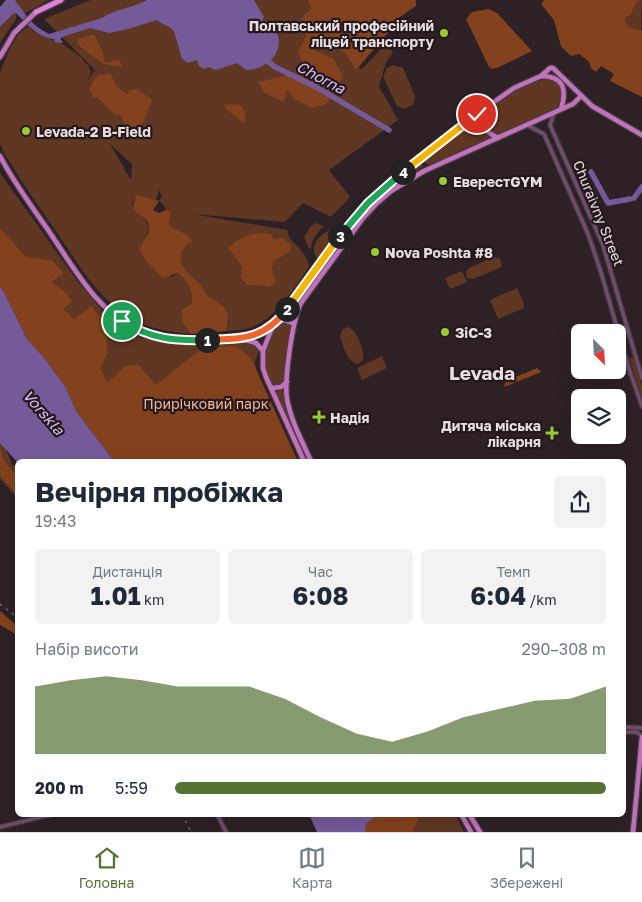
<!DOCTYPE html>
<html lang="uk">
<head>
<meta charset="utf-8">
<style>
	:root { --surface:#fff; --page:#f2f2f3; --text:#1f2937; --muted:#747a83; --line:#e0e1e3; --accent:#577235 }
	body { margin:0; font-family:"Golos Text",sans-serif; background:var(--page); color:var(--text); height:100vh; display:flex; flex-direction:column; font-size:19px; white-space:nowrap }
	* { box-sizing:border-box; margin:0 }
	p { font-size:16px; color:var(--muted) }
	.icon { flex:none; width:28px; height:28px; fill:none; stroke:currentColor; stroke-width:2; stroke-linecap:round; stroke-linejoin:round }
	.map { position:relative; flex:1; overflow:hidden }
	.details { position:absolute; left:15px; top:459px; width:611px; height:358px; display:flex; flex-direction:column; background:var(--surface); border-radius:8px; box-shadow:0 5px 20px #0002 }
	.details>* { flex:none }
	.needle { width:32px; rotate:156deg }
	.controls { position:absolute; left:571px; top:324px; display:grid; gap:10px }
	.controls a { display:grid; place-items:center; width:55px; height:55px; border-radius:8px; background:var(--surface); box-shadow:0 5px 20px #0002; font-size:25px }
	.pin { position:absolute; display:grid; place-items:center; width:42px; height:42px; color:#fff; margin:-21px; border:2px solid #fff; border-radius:50%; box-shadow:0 1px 5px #0007 }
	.km { position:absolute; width:25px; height:25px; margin:-12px; border-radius:50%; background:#222; color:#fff; font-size:14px; line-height:25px; text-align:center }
	.round { display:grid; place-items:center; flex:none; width:52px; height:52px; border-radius:8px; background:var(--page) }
	.summary { display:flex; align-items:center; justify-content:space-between; height:85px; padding:0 20px }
	h1 { font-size:28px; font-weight:700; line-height:38px }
	.stats { display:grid; grid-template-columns:repeat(3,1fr); gap:8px; height:85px; padding:5px 20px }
	.stats div { display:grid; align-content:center; border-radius:8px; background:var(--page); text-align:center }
	.stats b { font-size:25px; font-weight:700 }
	.stats small { font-size:14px; font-weight:400 }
	.stats p { font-size:14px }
	.chart { height:140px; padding:10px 20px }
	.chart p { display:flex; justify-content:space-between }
	.chart svg { width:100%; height:90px; margin-top:5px; fill:var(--accent); opacity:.7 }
	ul { padding:0 20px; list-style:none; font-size:16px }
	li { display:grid; grid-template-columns:80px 60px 1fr; align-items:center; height:38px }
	li i { height:12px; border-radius:6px; background:var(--accent) }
	.menu { display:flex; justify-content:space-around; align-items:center; height:70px; border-top:1px solid var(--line); background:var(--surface); font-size:14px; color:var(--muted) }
	.menu a { display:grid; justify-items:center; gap:2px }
	.menu .on { color:var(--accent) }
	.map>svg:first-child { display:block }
</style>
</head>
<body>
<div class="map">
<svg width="642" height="832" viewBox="0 0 642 832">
	<rect width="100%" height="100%" fill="#2d2126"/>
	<path fill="#5f3723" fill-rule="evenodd" d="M15,0h33l-24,14z
		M91,0h217l53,70 26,-27 6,10 -7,9 -7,24 19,34 -69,50 21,27 -19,20 -28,-14 -18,19 -93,-8 95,16c3,16 18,16 22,37 -15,22 -34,53 -60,61 -7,2 -16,2 -23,3l3,-11 -9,-16 -13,-8 -24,-21 -8,-46 -6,-4 2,-14 -5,-1 -3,-6 -4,-3 3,-5 -3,-6 -3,10 -20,-6 -4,10c17,21 22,20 8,46 3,8 10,12 14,20l18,7 6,-4c10,9 16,17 13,31l-10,6 1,10 9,14c-18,-2 -38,-4 -55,-13 -36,-19 -56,-54 -78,-87 -19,-27 -38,-54 -55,-83l-3,-7v-72l10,-24 8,-13 10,-9 5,5 28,12 20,14 4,6 3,1 3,9 -4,9 8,-12 -51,-51zM110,144l22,20 -1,16z
		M638,0h4l-1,32 -14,-5 -2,-6 1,-4 4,-1z
		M16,13v6l-16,24v-16l13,-13z
		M393,65l10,3 12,28 -2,9 -9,4 -7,-3 -14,-29 4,-9z
		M547,79c14,3 21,17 11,28l-57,27 -8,-1 -7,-5c-1,-3 -3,-8 -2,-11 2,-16 49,-36 63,-38z
		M476,119h3l3,10 8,6 -1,3 -60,27 -6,-4z
		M420,163l3,2 -2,3 -26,17 -13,10 -34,36 25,-29z
		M0,173l78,109 27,32 13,12 22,11 20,5 27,3 62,-4 4,2 6,7 -4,12 1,7 42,92h-184l33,-86 -9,-11 -13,2 -18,18 -6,-16 6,-13 -16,-49 -17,13 -10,-10 9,-9 -6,-7 -15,-11 12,-9 -12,-13 -26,-2 -26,-30z
		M316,223l7,3 -11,15 -1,7 -2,1 -5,-12 8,-12z
		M331,230l7,3v2l-19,25c-12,-11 0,-27 12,-30z
		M343,238l-45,65 -7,18 -7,-2z
		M494,257l6,2 2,7 -2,2 -27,11 -6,-1 -1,-6 3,-4z
		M462,271l5,11 -17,7 -5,-11z
		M517,288l7,16v4l-26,11 -8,-19z
		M281,323h6l4,5 -6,52 -2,4 -7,2c-20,-12 -12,-51 5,-63z
		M349,327c8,5 16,23 14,33l-5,4c-11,-2 -15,-18 -18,-28l3,-7z
		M382,356l5,12 -25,12 -5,-12z
		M633,357l9,28v14l-13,-41z
		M282,389l2,2 3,18 11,27h-3l-19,-44z
		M0,443l4,2 9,21 4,-1v33l-17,-19z
		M379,814h76l9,18h-99l1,-8z"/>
	<path fill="#83421d" d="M308,0h108v6l-19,13 -5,9 -36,42 -11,-18 -24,-10 -9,7 22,10 9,18 -17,27 -14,4 -18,-9 -7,-10 -3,13 -19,-9 -7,-11 31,-7 16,-7 -7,-15 8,-17 -5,-17 10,-11z
		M543,0h95l-8,16 -4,1 -1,4 3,6 14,4v66l-32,-16 4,-7 -13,-8 -5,6 -5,-4 -2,-6 -10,-8 -8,2 -10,-10 -7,-26 -13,-16 3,-3z
		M488,9l9,4 35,38 -35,17 -5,1 -3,-2 -23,-48 6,-7z
		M90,35h5l8,18 1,8 5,2 6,-3 5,1 2,4 -1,2 -18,-3 -25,-19 -1,-6z
		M111,74l5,12 11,8 3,-4 7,-1 15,11 -10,25 -10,3 -8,-4 -3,-8 -7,-2 -16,-17 -4,1 -5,-8 4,-9 6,-6z
		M231,104l10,1 4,7v9l-2,2c-6,-7 -15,-10 -19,-18z
		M136,194l23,7 -6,9 6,3 7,-3 5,1 -2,14c9,6 17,8 24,16l-6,3c-2,3 -5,6 -6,10 -4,19 20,24 26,42 18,10 25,14 19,35l-35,3 -9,-13 -1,-11 10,-6c3,-13 -3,-22 -13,-31l-15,5c-8,-7 -19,-19 -24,-28l10,-18 -1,-10c-12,-12 -18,-10 -12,-28z
		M0,228l26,29 26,3 12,13 -12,9 15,11 6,8 -9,8 10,10 17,-13 16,21v28l-6,13 6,15 18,-17 13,-2 18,21 41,-33 20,-5 19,-1 15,12 46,103h-183l-38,-50 -10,-23 -20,-28 -19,-21 -23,-47 -4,-5z
		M261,233l9,1 4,5 8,-1 8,6 1,7 -18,10 -1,8 4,13 -7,5 -11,-2h-11l-6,-8 1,-11 -14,-18c10,-9 19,-14 33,-15z
		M537,368l4,4 -37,15 2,-6z
		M0,446l3,13 14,18v18l-17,-20z
		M0,611l17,15v9l-17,-10z
		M379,814h42l-9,18h-47l1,-8z"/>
	<path fill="#755a9a" d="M6,0h9c10,14 17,26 34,34l53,-16c13,-9 31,-10 45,-18h107l10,17 -2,3 7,2c3,4 7,9 9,14 5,20 -15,34 -32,34l-9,-7 -21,7 -8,-3 -4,2 -5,-3 -2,-6 -9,3 -6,-4 -8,-28c-5,-6 -12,-6 -17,-11l-29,9 -19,4 -19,-5 -28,9 -2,3 3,1 -1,2 -7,-1 -1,-3c-17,-2 -26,-14 -38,-26l-3,1 -13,13v-20z
		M0,287l4,5 23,47 19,21 20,28 10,23 38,50 -97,1 -17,-19z
		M309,814h70l-13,10 -1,8h-48z"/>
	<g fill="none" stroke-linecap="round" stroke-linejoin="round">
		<path stroke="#755a9a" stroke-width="5.5" d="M264,58l11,9 41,20 73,43
			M591,172l17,31 22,-4
			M634,198l8,-11"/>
		<g stroke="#4b3f44" stroke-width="5.5">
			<path id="minor" d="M554,113l-4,12 53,120 39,133
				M527,125l17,9 44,100 12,35 28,97 14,40
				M624,727l18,1
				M624,732h12l6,4
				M217,814l9,18
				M0,827l53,-13"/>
		</g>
		<g stroke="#4b3f44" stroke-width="7">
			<path id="major" d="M0,57l14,-24 22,-21
				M541,76c23,0 26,14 20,33
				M483,109c-4,16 1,22 15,29
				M0,156c13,25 30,48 46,71 27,39 51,86 96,106 22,9 45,8 68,7 22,-1 44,-1 62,-15
				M279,321l6,-1 9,4
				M242,339l14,4 7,8
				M271,388l10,-1 6,-5
				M304,461l-38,-84 -3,-9v-17l9,-23 71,-96 25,-29 31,-28 78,-61 37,-26 27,-12 9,-8h3l39,38 50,29
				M311,461c-9,-20 -20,-40 -24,-62 -3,-19 5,-78 14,-96l62,-85 14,-15 14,-12 33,-20 149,-67 8,-8
				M461,814l10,18
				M469,814l11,18
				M633,832l9,-95"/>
		</g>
		<g stroke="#4b3f44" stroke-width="8">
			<path id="highway" d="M36,12l25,-12"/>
		</g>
		<use href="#minor" stroke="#734d71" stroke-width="3"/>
		<use href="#major" stroke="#c172bd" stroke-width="4.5"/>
		<use href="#highway" stroke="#e081db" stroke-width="5"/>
		<path stroke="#a2989b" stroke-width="1" stroke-dasharray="2.5 5" stroke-linecap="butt" d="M0,604l18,14
			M182,814l9,18"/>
	</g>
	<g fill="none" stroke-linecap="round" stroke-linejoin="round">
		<g stroke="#fff" stroke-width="10">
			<path id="split-1" d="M122,321c29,18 52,20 85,19"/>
		</g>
		<g stroke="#fff" stroke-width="10">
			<path id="split-2" d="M207,340c35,-1 58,-1 80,-31"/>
		</g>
		<g stroke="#fff" stroke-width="10">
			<path id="split-3" d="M287,309l53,-73"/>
		</g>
		<g stroke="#fff" stroke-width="10">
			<path id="split-4" d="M340,236l28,-33 35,-31"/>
		</g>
		<g stroke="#fff" stroke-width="10">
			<path id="split-5" d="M403,172l74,-58"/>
		</g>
		<use href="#split-1" stroke="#22a559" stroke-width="6"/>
		<use href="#split-2" stroke="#f0652b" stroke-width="6"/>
		<use href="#split-3" stroke="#f5b400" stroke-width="6"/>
		<use href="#split-4" stroke="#22a559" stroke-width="6"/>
		<use href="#split-5" stroke="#f5b400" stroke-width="6"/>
	</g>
	<g fill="#9bcb33" stroke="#24181c" stroke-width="2">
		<circle cx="444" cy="33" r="5"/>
		<circle cx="26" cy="131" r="5"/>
		<circle cx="443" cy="181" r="5"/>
		<circle cx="375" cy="252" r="5"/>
		<circle cx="445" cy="332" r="5"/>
		<path d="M316.5 409.5h5v5h5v5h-5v5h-5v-5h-5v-5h5z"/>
		<path d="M549.5 425.5h5v5h5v5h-5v5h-5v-5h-5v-5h5z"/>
	</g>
	<g text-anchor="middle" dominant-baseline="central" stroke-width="4.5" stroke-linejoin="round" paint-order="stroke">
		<g font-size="14" font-weight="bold" fill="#e7dee1" stroke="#24181c" text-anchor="start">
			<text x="434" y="25" text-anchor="end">Полтавський професійний<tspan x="434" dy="16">ліцей транспорту</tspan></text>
			<text x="36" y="131">Levada-2 B-Field</text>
			<text x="453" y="181">ЕверестGYM</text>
			<text x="385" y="252">Nova Poshta #8</text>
			<text x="455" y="332">ЗіС-3</text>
			<text x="330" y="417">Надія</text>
			<text x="541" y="425" text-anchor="end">Дитяча міська<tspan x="541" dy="16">лікарня</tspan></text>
		</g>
		<g font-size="14" fill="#e7dee1" stroke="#24181c">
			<text transform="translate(599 213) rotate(68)">Churaivny Street</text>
		</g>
		<g font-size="14" fill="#f3b89a" stroke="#24181c">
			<text x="206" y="403">Прирічковий парк</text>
		</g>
		<g font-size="15" font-style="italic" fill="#d7c1f8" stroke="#24181c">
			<text transform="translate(321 77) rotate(28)">Chorna</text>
			<text transform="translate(44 412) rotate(49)">Vorskla</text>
		</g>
		<g font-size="19" font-weight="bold" fill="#e7dee1" stroke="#24181c">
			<text x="482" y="372">Levada</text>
		</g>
	</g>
</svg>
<div class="controls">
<a><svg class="needle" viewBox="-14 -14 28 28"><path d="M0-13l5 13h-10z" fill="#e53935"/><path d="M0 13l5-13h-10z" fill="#747a83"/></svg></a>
<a><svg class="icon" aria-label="layers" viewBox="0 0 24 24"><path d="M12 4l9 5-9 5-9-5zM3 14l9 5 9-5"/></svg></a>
</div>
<div class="pin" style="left:122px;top:321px;background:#1e9e55"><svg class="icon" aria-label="arrive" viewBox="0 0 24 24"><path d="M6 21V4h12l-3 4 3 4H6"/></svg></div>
<div class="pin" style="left:477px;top:114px;background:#d93025"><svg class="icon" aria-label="check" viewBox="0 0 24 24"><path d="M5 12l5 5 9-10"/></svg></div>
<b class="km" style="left:207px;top:340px">1</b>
<b class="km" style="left:287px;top:309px">2</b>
<b class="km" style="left:340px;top:236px">3</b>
<b class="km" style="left:403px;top:172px">4</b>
<section class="details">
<div class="summary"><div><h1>Вечірня пробіжка</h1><p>19:43</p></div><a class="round"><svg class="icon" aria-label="share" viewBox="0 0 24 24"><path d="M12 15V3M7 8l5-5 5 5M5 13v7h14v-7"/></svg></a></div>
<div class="stats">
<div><p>Дистанція</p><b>1.01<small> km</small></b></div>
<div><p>Час</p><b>6:08</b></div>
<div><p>Темп</p><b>6:04<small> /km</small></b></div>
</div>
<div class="chart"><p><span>Набір висоти</span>290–308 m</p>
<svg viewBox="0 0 160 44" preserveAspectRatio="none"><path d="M0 44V11L10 8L20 6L30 8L40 11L50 11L60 11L70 17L80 26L90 34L100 38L110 33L120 26L130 22L140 18L150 17L160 11V44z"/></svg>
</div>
<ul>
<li><b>200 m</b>5:59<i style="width:100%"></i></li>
</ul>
</section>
</div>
<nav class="menu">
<a class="on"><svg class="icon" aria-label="home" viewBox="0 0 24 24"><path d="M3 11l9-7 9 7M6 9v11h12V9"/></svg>Головна</a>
<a><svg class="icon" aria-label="map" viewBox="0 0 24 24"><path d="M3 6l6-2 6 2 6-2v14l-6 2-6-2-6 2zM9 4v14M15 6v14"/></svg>Карта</a>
<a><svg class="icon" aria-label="saved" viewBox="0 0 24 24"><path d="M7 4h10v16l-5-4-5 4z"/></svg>Збережені</a>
</nav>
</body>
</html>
